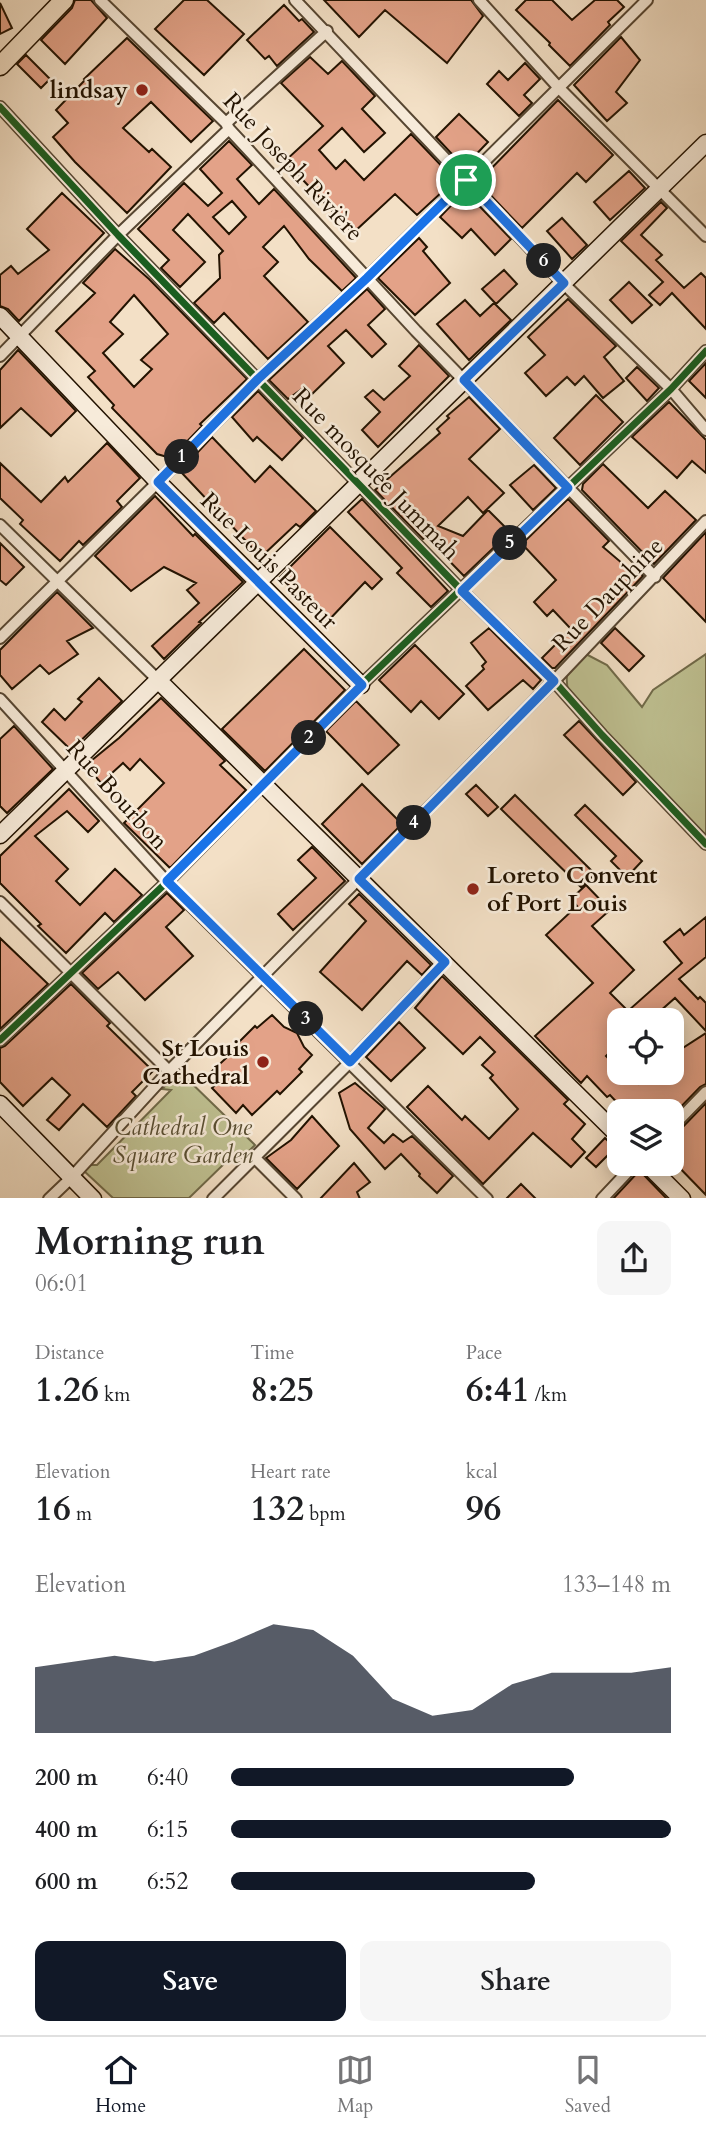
<!DOCTYPE html>
<html lang="en">
<head>
<meta charset="utf-8">
<style>
	:root { --surface:#fff; --page:#f6f6f6; --text:#202124; --muted:#757577; --line:#e0e0e0; --accent:#111827 }
	body { margin:0; font-family:Cardo,serif; background:var(--page); color:var(--text); height:100vh; display:flex; flex-direction:column; font-size:26px; white-space:nowrap }
	* { box-sizing:border-box; margin:0 }
	p { font-size:23px; color:var(--muted) }
	.icon { flex:none; width:38px; height:38px; fill:none; stroke:currentColor; stroke-width:2; stroke-linecap:round; stroke-linejoin:round }
	.map { position:relative; height:1198px; overflow:hidden }
	.drawer { display:flex; flex-direction:column; background:var(--surface); flex:1 }
	.drawer>* { flex:none }
	.fabs { position:absolute; left:607px; top:1008px; display:grid; gap:14px }
	.fabs a { display:grid; place-items:center; width:77px; height:77px; border-radius:14px; background:var(--surface); box-shadow:0 4px 18px #0003; font-size:35px }
	.pin { position:absolute; display:grid; place-items:center; width:60px; height:60px; color:#fff; margin:-30px; border:4px solid #fff; border-radius:50%; box-shadow:0 2px 7px #0007 }
	.km { position:absolute; width:35px; height:35px; margin:-18px; border-radius:50%; background:#222; color:#fff; font-size:19px; line-height:35px; text-align:center }
	.round { display:grid; place-items:center; flex:none; width:74px; height:74px; border-radius:14px; background:var(--page) }
	.head { display:flex; align-items:center; justify-content:space-between; height:119px; padding:0 35px }
	h1 { font-size:38px; font-weight:700; line-height:52px }
	.stats { display:grid; grid-template-columns:repeat(3,1fr); gap:10px; height:119px; padding:7px 35px }
	.stats div { display:grid; align-content:center }
	.stats b { font-size:35px; font-weight:700 }
	.stats small { font-size:19px; font-weight:400 }
	.stats p { font-size:19px }
	.chart { height:196px; padding:14px 35px }
	.chart p { display:flex; justify-content:space-between }
	.chart svg { width:100%; height:126px; margin-top:7px; fill:var(--accent); opacity:.7 }
	.cta { display:flex; gap:14px; margin-top:auto; padding:14px 35px }
	.cta a { flex:1; height:80px; border-radius:14px; background:var(--accent); color:#fff; font-size:28px; font-weight:700; line-height:80px; text-align:center }
	.cta a+a { background:var(--page); color:var(--text) }
	ul { padding:0 35px; list-style:none; font-size:23px }
	li { display:grid; grid-template-columns:112px 84px 1fr; align-items:center; height:52px }
	li i { height:18px; border-radius:9px; background:var(--accent) }
	.tabs { display:flex; justify-content:space-around; align-items:center; height:98px; border-top:2px solid var(--line); background:var(--surface); font-size:19px; color:var(--muted) }
	.tabs a { display:grid; justify-items:center; gap:4px }
	.tabs .current { color:var(--accent) }
	.map>svg:first-child { display:block }
</style>
</head>
<body>
<div class="map">
<svg width="706" height="1199" viewBox="0 0 706 1199">
	<rect width="100%" height="100%" fill="#f3e0c6"/>
	<filter id="stains"><feTurbulence type="fractalNoise" baseFrequency=".00286" numOctaves="4"/><feColorMatrix values="0 0 0 0 .2 0 0 0 0 .09 0 0 0 0 .02 0 0 0 .5 -.17"/></filter>
	<radialGradient id="worn" r=".72"><stop offset=".6" stop-color="#630" stop-opacity="0"/><stop offset="1" stop-color="#630" stop-opacity=".3"/></radialGradient>
	<path fill="#bfc192" stroke="#706a49" stroke-width="2" d="M582,652l25,13 35,42 11,-17 53,-36v182l-137,-142c-6,-22 0,-26 13,-42z
		M180,1072l75,73 -15,15 -11,-1 -40,39h-76l-30,-28 6,-5h8l74,-75 -9,-1z"/>
	<path fill="#e3a288" stroke="#221200" stroke-width="2" fill-rule="evenodd" d="M75,0h16l16,18 -42,46 -24,-24 31,-32z
		M184,0h23l37,34 -40,41 -49,-46z
		M324,0h147l12,16 -36,47 -62,-53 -26,27z
		M526,0h26l20,20 23,-20h22l7,7 -16,15 2,3 -40,41 -21,-21 1,-2 -34,-33z
		M0,3l12,25 -12,6z
		M284,5l15,16 3,-2 12,13 -37,34 -8,-10 -4,3 -18,-19z
		M621,37l19,23 -24,32 11,11 -20,18 -33,-36z
		M127,38l86,83 -22,21 -40,-40 -28,26 26,24 3,-3 19,18 -44,46 -52,-51 -22,-25 15,-14 -12,-13 29,-30 -1,-1z
		M26,55l24,24 -9,9 -24,-24z
		M310,57l18,17 14,-13 33,35 -13,13 23,24 -21,19 -22,-24 -23,22 17,19 9,-9 19,20 47,-46 44,46 -38,35 -22,-21 -42,39 -68,-72 38,-35 -42,-43z
		M525,63l15,16 -16,16 8,8 -13,13 -32,-32 12,-13 9,9z
		M558,100l55,55 -27,27 -9,-9 -55,55 -44,-46z
		M459,114l29,28 -24,25 -28,-30z
		M229,141l23,24 -15,14 22,25 15,-15 82,89 -14,13 -33,-32 -25,-33 -21,21 15,15 -14,14 44,46 -40,37 -44,-46 -10,10 -20,-20 26,-25 -1,-23 4,-4 -35,-37 -15,16 32,32 -25,25 -19,-19 8,-8 -31,-31 46,-46 24,23 14,-13 -22,-24zM232,201l14,16 -17,17 -16,-17z
		M629,171l16,17 -35,32 -16,-18z
		M465,191l46,48 -16,16 -24,-26 -9,9 -22,-21z
		M62,193l42,40 -85,88 -11,-12 -8,-3v-31l11,-9 7,8 31,-24 -22,-21z
		M661,202l6,6 -26,27 21,20 -6,5 28,28 17,-15 5,5v51l-34,-36 -12,12 -11,-10 14,-13 -42,-41z
		M562,218l25,27 -15,14 -25,-28z
		M419,238l8,9 -4,4 27,32 -35,32 -37,-37z
		M115,249l34,30 98,100 -47,45 2,2 -31,32 -14,-4 -45,-46 2,-3 -26,-28 7,-6 -39,-40 39,-38 -12,-10zM134,295l34,39 -27,26 11,9 -18,18 -31,-34 20,-19 -13,-12z
		M504,270l13,14 -21,20 -14,-15z
		M629,282l23,23 -20,18 -22,-23z
		M367,289l18,20 -17,16 18,19 -14,13 -26,-27 -18,16 16,17 -34,33 -7,-8 -15,11 -19,-19z
		M568,299l48,47 -12,11 20,24 -21,17 -19,-22 -9,9 -8,-8 -21,19 -21,-23 20,-18 -17,-18z
		M465,300l15,16 14,-13 17,17 -42,40 -32,-36z
		M419,345l30,31 -71,71 -16,-17 18,-18 -15,-15 8,-7 11,10 26,-24 -11,-10z
		M18,350l58,61 -25,25 -30,-28 -21,20v-58z
		M706,363v35l-17,-17z
		M637,367l22,21 -12,13 -21,-23z
		M258,391l45,47 -21,22 -25,-23 -4,4 -21,-24z
		M596,395l27,27 -43,43 -26,-27z
		M469,397l31,32 -31,30 35,34 -21,20 -15,-16 -30,29 25,10 25,-26 22,22 -46,44 -38,-39 -3,2 -48,-49 65,-57 -3,-4 12,-11 -2,-2z
		M669,402l37,38v33l-14,-12 -15,17 -45,-41z
		M212,437l43,45 15,-16 46,45 -16,16 -4,-3 -35,33 -81,-86z
		M107,443l33,35 -23,23 5,6 -39,38 -4,-4 -19,20 -40,-37 3,-4 -23,-22v-35l41,39 24,-25 3,5z
		M603,464l45,44 17,-17 31,29 -42,44 -72,-74 1,-6z
		M534,465l22,23 -23,22 -23,-25z
		M155,496l38,40 2,-2 48,48 -44,40 2,1 -37,36 -12,-13 47,-43 -12,-13 9,-7 -32,-16 -33,24 -36,-35z
		M362,499l86,92 -17,16 -34,-34 5,-5 -54,-56z
		M568,499l41,42 -6,6 27,23 4,-4 9,10 -88,92h-3l-10,-10 29,-29 -18,-19 -6,6 -13,-14 22,-22 -34,-36z
		M330,527l52,52 -10,10 -7,-7 -38,40 -47,-45z
		M706,532v90l-43,-44z
		M0,543l24,24 -18,18 -6,-5z
		M57,592l36,36 -26,13 11,13 -29,20 -9,-9 -28,24 -12,-14v-25z
		M489,628l52,52 -8,9 -10,-9 -35,30 -22,-24 18,-17 -2,-3 4,-4 -15,-19z
		M615,628l29,28 -15,15 -28,-28z
		M415,645l49,49 -25,25 -18,-18 -10,11 -32,-32z
		M304,649l41,41 -80,81 -43,-42z
		M99,678l23,23 -51,49 -29,-28 12,-13 11,11 17,-18 -4,-3z
		M161,698l64,63 -5,4 26,25 -76,78 -46,-45 40,-40 -24,-24 -10,11 -7,-7 -22,20 -15,-18 33,-27z
		M356,701l43,44 -31,29 -42,-43z
		M579,721l57,61 -13,13 -59,-60z
		M14,726l39,43 -46,44 -7,-7v-67z
		M362,784l40,40 -40,40 -40,-40z
		M476,785l22,22 -10,9 -22,-22z
		M69,789l30,32 -11,11 -21,-21 -32,25 33,33 -12,12 24,24 35,-36 27,26 -28,27 -9,-9 -39,40 -28,-27 3,-2 -41,-41v-27z
		M515,795l80,79 -14,13 -80,-78z
		M585,805l57,56 -15,16 -16,-16 5,-5 -41,-41z
		M312,847l33,34 -52,49 -15,-16 38,-36 -18,-18z
		M586,885l24,25 -18,16 42,44 -24,23 18,18 54,-48 -18,-21 16,-13 4,6 22,-18v40l-27,22 19,20 2,-2 6,6v28l-31,-33 -25,22h-30v22l-14,14 26,27 3,-3 4,4 14,-11h19v-18l34,-22v51l-6,3 -28,29v-5h-47l-15,-16 -3,2 -20,-21 -6,7 -46,-47 58,-53 -47,-48 31,-29 -6,-7z
		M167,893l17,17 -18,17 27,29 -48,44 -27,-28 -20,17 -16,-16z
		M359,894l72,71 -9,10 -15,-14 -45,49 -42,-38 46,-51 -17,-17z
		M0,938l48,46 -48,45z
		M442,976l126,124 -4,4 21,20 -13,15 13,13 -14,15 -38,-34 -50,51 -76,-77 21,-21 34,34 3,-4 24,23 29,-30 -28,-31 3,-3 -11,-10 13,-13 -15,-15 -17,17 -48,-46z
		M71,984l39,39 -3,3 46,45 -21,21 4,4 -29,31 -24,-23 -24,26 -12,-10 23,-25 -18,-17 -29,28 -23,-24v-34l5,-2z
		M272,1015l12,12 13,6 7,14 8,8 -13,14 3,3 -22,22 -3,-3 -25,24 -9,-10 -7,8 -24,-25 8,-7 -9,-9 25,-23 -2,-2 21,-21 2,2z
		M399,1022l26,26 -34,33 -25,-24z
		M355,1083l30,26 -17,19 16,15 9,-9 10,8 9,-6 41,40 -16,17 -18,-17 1,-2 -19,-20 -16,15 -35,-40 -11,-36z
		M706,1103v92l-34,-35v-25l6,-3z
		M312,1116l27,30 -42,43 -31,-31 25,-18z
		M605,1138l10,10 -19,19 -10,-9z
		M354,1163l16,19 -13,10 3,7h-40z
		M639,1171h1l27,28h-54z
		M521,1184l15,15h-30z"/>
	<g fill="none" stroke-linecap="round" stroke-linejoin="round">
		<g stroke="#564632" stroke-width="14">
			<path id="street" d="M100,0l126,123 3,6 187,202 239,246
				M295,0l268,283 108,106 35,41
				M479,0l80,88 147,148
				M0,107l118,128 344,356 92,90 48,54 104,109
				M226,123l101,-92
				M0,356l118,-121 111,-106
				M0,525l157,154
				M0,638l158,-156 100,-103 109,-101 280,-278
				M0,699l167,183 320,317
				M0,902l169,169
				M0,1040l167,-158 194,-197 310,-296 35,-38
				M672,1127l34,-35
				M254,1157l42,42
				M49,1199l22,-21 98,-107 385,-390 152,-160
				M213,1199l137,-137 95,-100
				M602,1199l33,-35"/>
		</g>
		<g stroke="#221200" stroke-width="19">
			<path id="secondary" d="M0,316l158,166 203,203
				M157,679l463,458
				M0,835l706,-692
				M0,1104l93,95
				M647,1164l35,35"/>
		</g>
		<g stroke="#221200" stroke-width="21">
			<path id="primary" d="M0,66l64,-66"/>
		</g>
		<use href="#street" stroke="#f7ebda" stroke-width="10"/>
		<use href="#secondary" stroke="#f7ebda" stroke-width="16"/>
		<use href="#primary" stroke="#f3e0c6" stroke-width="18"/>
		<g stroke="#f7ebda" stroke-width="11">
			<path id="cycleway" d="M0,107l118,128 344,356 92,90 48,54 104,109
				M0,1040l167,-158 194,-197 310,-296 35,-38"/>
		</g>
		<use href="#cycleway" stroke="#1b5e20" stroke-width="7"/>
	</g>
	<g fill="none" stroke-linecap="round" stroke-linejoin="round">
		<g stroke="#fff" stroke-width="14">
			<path id="route" d="M466,180l98,103 -100,97 104,108 -106,103 92,90 -195,198 86,83 -95,100 -183,-181 195,-196 -204,-203 100,-103 109,-101z"/>
		</g>
		<use href="#route" stroke="#1a73e8" stroke-width="9"/>
	</g>
	<g fill="#8f2418" stroke="#f7ebda" stroke-width="2.5">
		<circle cx="142" cy="90" r="7"/>
		<circle cx="473" cy="889" r="7"/>
		<circle cx="263" cy="1062" r="7"/>
	</g>
	<g text-anchor="middle" dominant-baseline="central" stroke-width="5" stroke-linejoin="round" paint-order="stroke">
		<g font-size="24" font-weight="bold" fill="#221200" stroke="#f7ebda" text-anchor="end">
			<text x="128" y="90">lindsay</text>
			<text x="487" y="875" text-anchor="start">Loreto Convent<tspan x="487" dy="28">of Port Louis</tspan></text>
			<text x="249" y="1048">St Louis<tspan x="249" dy="28">Cathedral</tspan></text>
		</g>
		<g font-size="24" fill="#221200" stroke="#f7ebda">
			<text transform="translate(293 167) rotate(47)">Rue Joseph Rivière</text>
			<text transform="translate(376 474) rotate(46)">Rue mosquée Jummah</text>
			<text transform="translate(269 561) rotate(45)">Rue Louis Pasteur</text>
			<text transform="translate(608 595) rotate(-46)">Rue Dauphine</text>
			<text transform="translate(117 795) rotate(48)">Rue Bourbon</text>
		</g>
		<g font-size="24" font-style="italic" fill="#594f33" stroke="#f7ebda">
			<text x="183" y="1127">Cathedral One<tspan x="183" dy="28">Square Garden</tspan></text>
		</g>
	</g>
	<rect width="100%" height="100%" filter="url(#stains)"/>
	<rect width="100%" height="100%" fill="url(#worn)"/>
</svg>
<div class="fabs">
<a><svg class="icon" aria-label="locate" viewBox="0 0 24 24"><circle cx="12" cy="12" r="6"/><path d="M12 2v4M12 18v4M2 12h4M18 12h4"/></svg></a>
<a><svg class="icon" aria-label="layers" viewBox="0 0 24 24"><path d="M12 4l9 5-9 5-9-5zM3 14l9 5 9-5"/></svg></a>
</div>
<div class="pin" style="left:466px;top:180px;background:#1e9e55"><svg class="icon" aria-label="arrive" viewBox="0 0 24 24"><path d="M6 21V4h12l-3 4 3 4H6"/></svg></div>
<b class="km" style="left:182px;top:457px">1</b>
<b class="km" style="left:309px;top:738px">2</b>
<b class="km" style="left:306px;top:1019px">3</b>
<b class="km" style="left:414px;top:823px">4</b>
<b class="km" style="left:510px;top:543px">5</b>
<b class="km" style="left:544px;top:261px">6</b>
</div>
<section class="drawer">
<div class="head"><div><h1>Morning run</h1><p>06:01</p></div><a class="round"><svg class="icon" aria-label="share" viewBox="0 0 24 24"><path d="M12 15V3M7 8l5-5 5 5M5 13v7h14v-7"/></svg></a></div>
<div class="stats">
<div><p>Distance</p><b>1.26<small> km</small></b></div>
<div><p>Time</p><b>8:25</b></div>
<div><p>Pace</p><b>6:41<small> /km</small></b></div>
</div>
<div class="stats">
<div><p>Elevation</p><b>16<small> m</small></b></div>
<div><p>Heart rate</p><b>132<small> bpm</small></b></div>
<div><p>kcal</p><b>96</b></div>
</div>
<div class="chart"><p><span>Elevation</span>133–148 m</p>
<svg viewBox="0 0 160 44" preserveAspectRatio="none"><path d="M0 44V21L10 19L20 17L30 19L40 17L50 12L60 6L70 8L80 17L90 32L100 38L110 36L120 27L130 23L140 23L150 23L160 21V44z"/></svg>
</div>
<ul>
<li><b>200 m</b>6:40<i style="width:78%"></i></li>
<li><b>400 m</b>6:15<i style="width:100%"></i></li>
<li><b>600 m</b>6:52<i style="width:69%"></i></li>
</ul>
<div class="cta"><a>Save</a><a>Share</a></div>
</section>
<nav class="tabs">
<a class="current"><svg class="icon" aria-label="home" viewBox="0 0 24 24"><path d="M3 11l9-7 9 7M6 9v11h12V9"/></svg>Home</a>
<a><svg class="icon" aria-label="map" viewBox="0 0 24 24"><path d="M3 6l6-2 6 2 6-2v14l-6 2-6-2-6 2zM9 4v14M15 6v14"/></svg>Map</a>
<a><svg class="icon" aria-label="saved" viewBox="0 0 24 24"><path d="M7 4h10v16l-5-4-5 4z"/></svg>Saved</a>
</nav>
</body>
</html>
